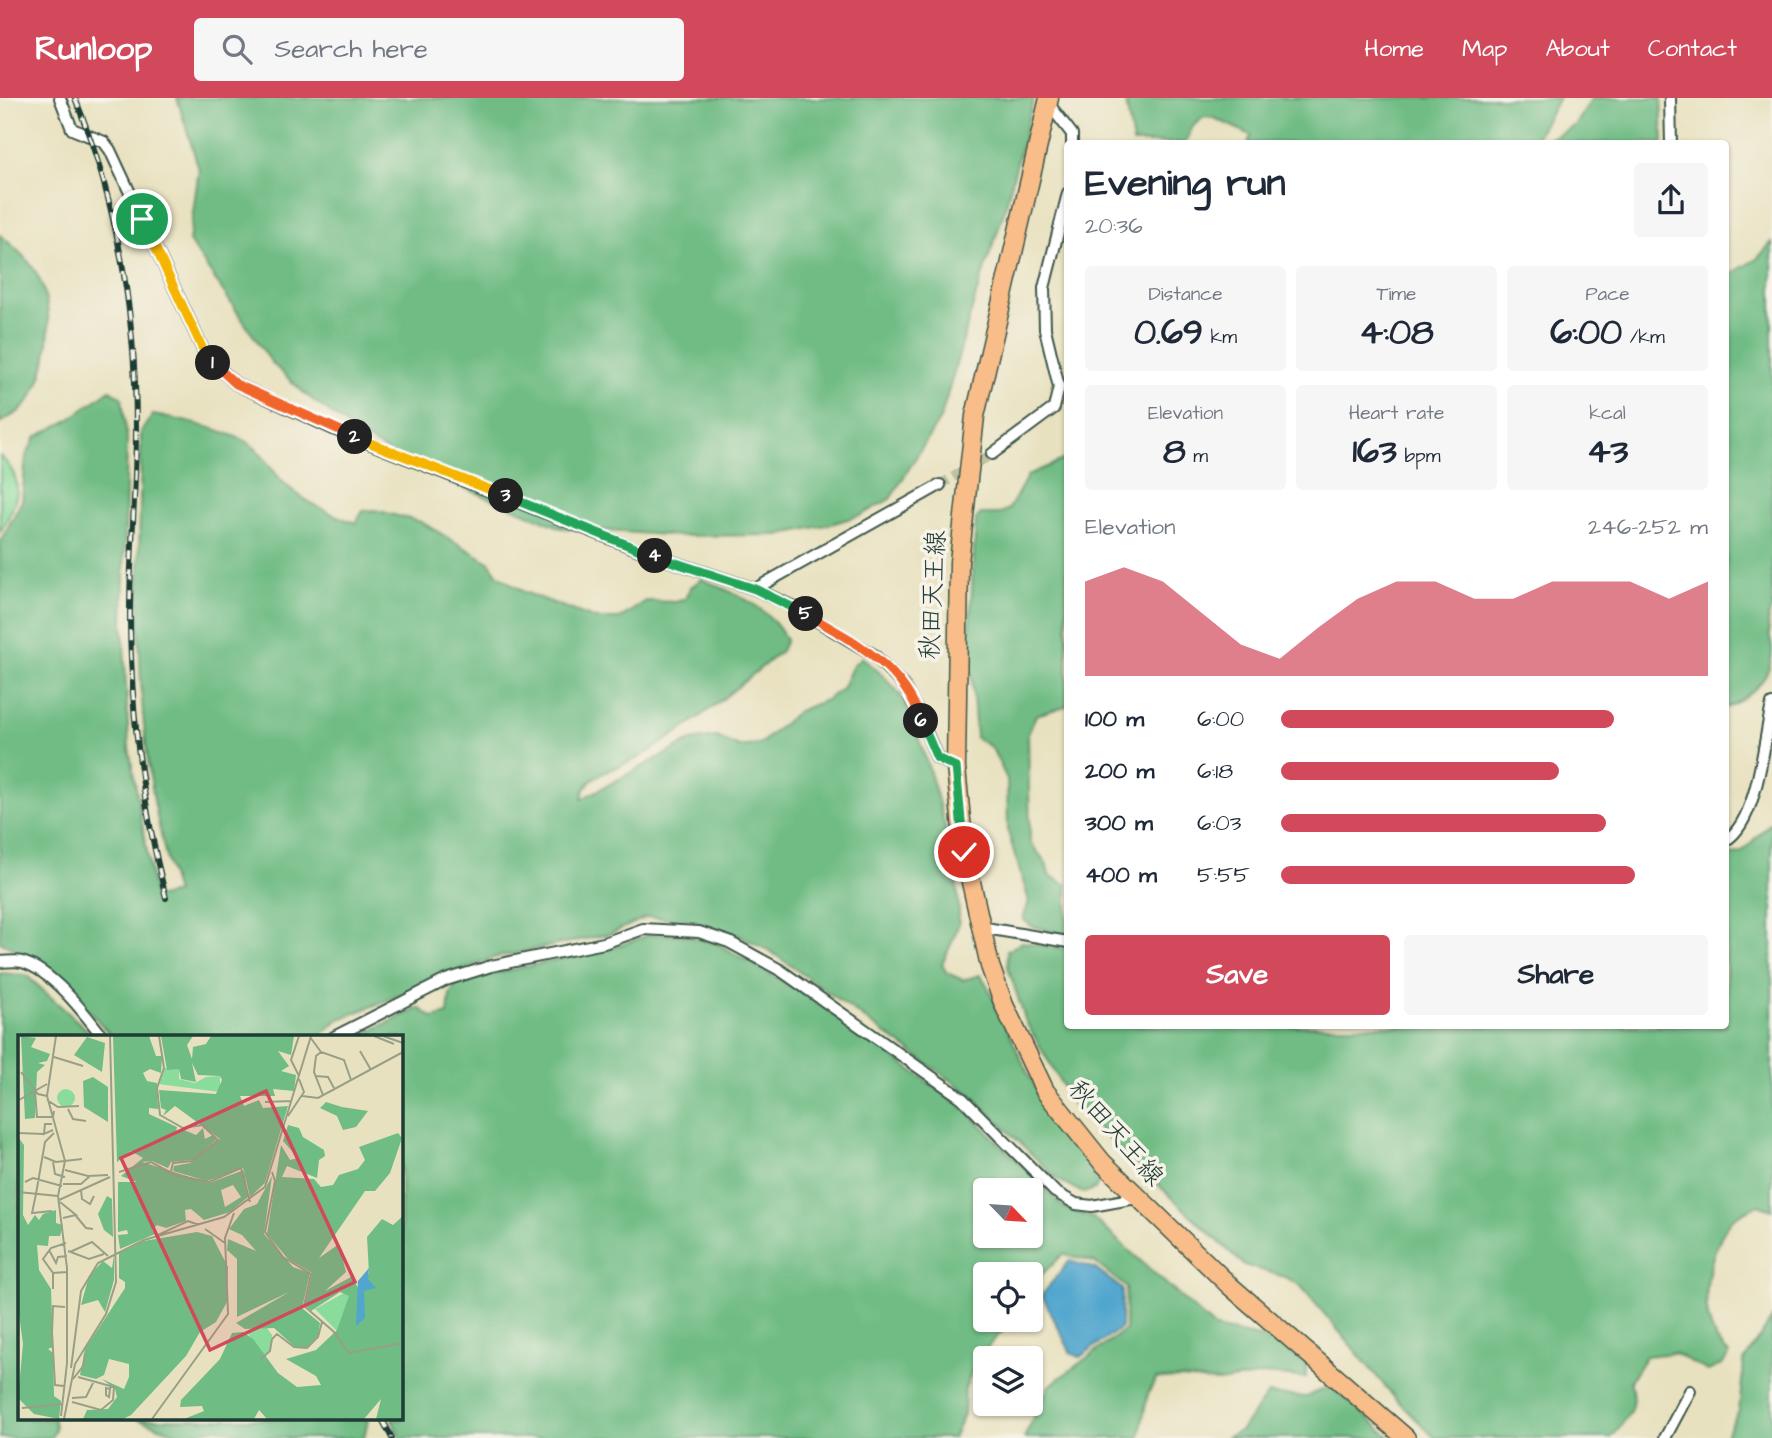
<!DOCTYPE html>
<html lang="en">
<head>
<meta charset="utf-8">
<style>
	:root { --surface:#fff; --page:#f6f6f7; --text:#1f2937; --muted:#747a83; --accent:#d1495b }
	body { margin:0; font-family:"Architects Daughter","Klee One",sans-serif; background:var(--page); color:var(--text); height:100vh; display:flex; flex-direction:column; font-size:26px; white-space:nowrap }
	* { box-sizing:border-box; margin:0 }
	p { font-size:23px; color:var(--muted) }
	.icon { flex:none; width:38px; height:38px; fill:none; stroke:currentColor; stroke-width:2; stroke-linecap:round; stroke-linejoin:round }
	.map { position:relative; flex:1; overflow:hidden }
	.details { position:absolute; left:1064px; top:42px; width:665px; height:889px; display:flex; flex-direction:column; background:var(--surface); border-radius:7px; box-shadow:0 2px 5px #0004 }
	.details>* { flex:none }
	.needle { width:46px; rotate:115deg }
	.buttons { position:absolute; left:973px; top:1080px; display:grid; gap:14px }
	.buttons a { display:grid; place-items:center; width:70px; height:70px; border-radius:7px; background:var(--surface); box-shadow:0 2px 5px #0004; font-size:35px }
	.pin { position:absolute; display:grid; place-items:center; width:60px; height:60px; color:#fff; margin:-30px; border:4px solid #fff; border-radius:50%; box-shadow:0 2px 7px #0007 }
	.km { position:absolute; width:35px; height:35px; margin:-18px; border-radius:50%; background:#222; color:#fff; font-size:19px; line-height:35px; text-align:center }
	.round { display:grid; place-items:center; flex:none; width:74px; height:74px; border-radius:7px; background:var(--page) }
	.head { display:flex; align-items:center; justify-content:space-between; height:119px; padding:0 21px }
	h1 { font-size:38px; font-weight:700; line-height:52px }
	.figures { display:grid; grid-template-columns:repeat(3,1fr); gap:10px; height:119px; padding:7px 21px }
	.figures div { display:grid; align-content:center; border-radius:7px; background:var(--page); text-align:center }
	.figures b { font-size:35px; font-weight:700 }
	.figures small { font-size:19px; font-weight:400 }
	.figures p { font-size:19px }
	.chart { height:196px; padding:14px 21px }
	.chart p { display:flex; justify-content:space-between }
	.chart svg { width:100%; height:126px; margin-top:7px; fill:var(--accent); opacity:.7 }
	.action { display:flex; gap:14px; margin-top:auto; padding:14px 21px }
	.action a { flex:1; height:80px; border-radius:7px; background:var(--accent); color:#fff; font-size:28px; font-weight:700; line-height:80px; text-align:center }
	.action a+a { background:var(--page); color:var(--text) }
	ul { padding:0 21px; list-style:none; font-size:23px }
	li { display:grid; grid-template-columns:112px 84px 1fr; align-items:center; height:52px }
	li i { height:18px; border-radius:9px; background:var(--accent) }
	header { display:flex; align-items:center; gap:42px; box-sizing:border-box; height:98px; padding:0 35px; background:var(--accent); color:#fff }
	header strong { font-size:33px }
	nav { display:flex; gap:38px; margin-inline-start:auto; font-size:24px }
	.search { width:490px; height:63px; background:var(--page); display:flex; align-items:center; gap:18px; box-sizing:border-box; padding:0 24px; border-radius:7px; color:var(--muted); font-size:26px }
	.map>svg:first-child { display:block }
</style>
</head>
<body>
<header>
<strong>Runloop</strong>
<div class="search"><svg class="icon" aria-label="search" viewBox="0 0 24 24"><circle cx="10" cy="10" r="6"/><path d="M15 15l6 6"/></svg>Search here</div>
<nav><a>Home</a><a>Map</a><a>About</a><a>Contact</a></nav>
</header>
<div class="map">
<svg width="1772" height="1340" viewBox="0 0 1772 1340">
	<rect width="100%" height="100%" fill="#f7f3e8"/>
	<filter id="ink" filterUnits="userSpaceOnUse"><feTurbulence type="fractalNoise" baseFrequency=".0143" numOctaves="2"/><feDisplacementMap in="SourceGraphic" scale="14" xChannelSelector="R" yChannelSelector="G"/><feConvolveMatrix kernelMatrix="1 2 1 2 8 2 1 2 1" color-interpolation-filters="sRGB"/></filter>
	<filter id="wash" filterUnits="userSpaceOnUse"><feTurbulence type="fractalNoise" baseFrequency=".00686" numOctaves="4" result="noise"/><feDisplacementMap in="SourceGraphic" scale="28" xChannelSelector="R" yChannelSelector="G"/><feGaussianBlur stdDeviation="1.57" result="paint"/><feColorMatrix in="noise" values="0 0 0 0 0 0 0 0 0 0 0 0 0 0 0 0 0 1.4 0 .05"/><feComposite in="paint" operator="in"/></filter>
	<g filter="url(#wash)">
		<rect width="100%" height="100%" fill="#e8e1bf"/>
		<path fill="#8adc9d" stroke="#548c68" stroke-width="2" d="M0,358c28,26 16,48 0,76z"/>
		<path fill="#6fbc84" stroke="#477c5c" stroke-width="2" fill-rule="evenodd" d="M177,0h857l-30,114 -28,83 -35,122 -51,82 -29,16 -30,9 -53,11 -97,1 -119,-8 -151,-62 -54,-33 -52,-39 -33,-31 -83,-122 10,-72z
			M1125,0h434l-24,41 8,3 33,-17 16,-27h69l2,45h-415l3,-8 -37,-17 -10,-1 -11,9 -8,17h-52z
			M0,137c10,9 23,19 31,30 27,35 22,111 -8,143 -6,6 -16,10 -23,15z
			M1772,144v365c-8,15 -2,25 0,42 0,30 -21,47 -46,59v-434l3,1 29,-17z
			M110,292l12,8 5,41 -4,184 6,125 26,150 21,-5c-48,-158 -36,-300 -35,-462l12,-16c26,4 64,13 88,24 20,9 27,27 41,42 18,19 49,34 74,42l7,-12 12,-1 46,12 68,40 9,13 26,17 72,27h23l27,-18 30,1 9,-3 6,-12 11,-8c33,15 67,26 84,61l-5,11c-46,38 -90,76 -141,106 -18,11 -57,16 -58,42l108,-58 27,-4 22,10 21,-3 38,-33 28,-11 16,-11 11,-24 9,-8c13,12 28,23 38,38 22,36 66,190 58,230 -3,13 -11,27 -16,40l5,8 16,7 17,-5 6,8 45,97 65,88 5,12 -6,9 -12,4 -25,-13 -88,-86 -200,-143 -30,-15 -53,-16 -40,-3 -37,17 -117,24 -156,62 -18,17h-207c-37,-43 -59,-70 -112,-95v-400l22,-41 4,-45 10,-19 33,-17z
			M1067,360v248l-31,9 -8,18 2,109 16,21 3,12 18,10v50l-36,-9 -8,-7 6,-18 -21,-69 -1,-53 -15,-31 -16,-10 -7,-100 7,-119 5,-5h18l10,-5 19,-34z
			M1772,723v389l-14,-5c-8,5 -23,9 -28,17 -25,34 -37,103 -1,132l-6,10 -15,7 -34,-18 -28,3 -16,25c8,28 -2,35 -19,57h-176l-40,-40 -94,-112 -16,-9 -41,-12 -170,-159 -48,-84 -18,-55 -1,-16 15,-9 45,7 1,77h658v-169l16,-5z
			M677,836l39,9 90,51 158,114 100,100 29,10 122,110 54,11 37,26v13l-36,-4 -52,8 -36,-4 -26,1 -8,15 -9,44h-115l25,-52 76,-56 1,-43 -32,-25 -31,-8 -32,31v-11h-46v46h28l-35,37 -13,31 -1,26 -11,24h-553l-8,-19h9v-382h-43l61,-29 14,10 15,-4 2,-20 8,-13 148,-31 43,-15zM985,1092h46v46h-46z
			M0,875l26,2 69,62h-76v382h35l1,10 -4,9h-51z
			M1772,1220v120h-48l15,-27 5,-50z
			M1333,1290l58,50h-165l14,-7 28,-37 39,3 15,-8z
			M137,1321h231l-4,19h-102l-45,-10 -35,7z"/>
		<path fill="#51a6ce" stroke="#387281" stroke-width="2" d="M1069,1163l25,7 28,21 -1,39 -41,29 -9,-4 -29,-58z"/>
	</g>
	<g filter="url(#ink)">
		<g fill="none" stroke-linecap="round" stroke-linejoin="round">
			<path stroke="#c0c0a3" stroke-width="10" stroke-dasharray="10 5" stroke-linecap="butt" d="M940,387l52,-31"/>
			<g stroke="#3d5649" stroke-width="14">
				<path id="minor" d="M60,0l12,31 32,13 6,8 96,206 30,28 97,45 316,125 106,35 39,18 80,48 30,31 13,24 20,48 19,9
					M1670,0l1,46
					M1048,5l24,31v10
					M992,356l62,-46 5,-21 -14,-58 -1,-41 24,-95
					M755,491l185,-104
					M1726,742c32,-19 38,-100 46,-136
					M980,829l88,15
					M0,864c7,0 16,-2 22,0 30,8 63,52 81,75
					M334,939l112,-57 45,-14 113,-23 39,-14 56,3 30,10 51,28 182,128 93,94 21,12 16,2 44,-8
					M1665,1340l25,-47"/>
			</g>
			<g stroke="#3d5649" stroke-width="21">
				<path id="primary" d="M1049,0l-74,318 -16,146 -3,205 8,84 26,115 14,39 41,86 57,71 127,123 177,153"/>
			</g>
			<use href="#minor" stroke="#fff" stroke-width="10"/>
			<use href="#primary" stroke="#f8bd88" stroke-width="18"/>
			<g stroke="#1f3d34" stroke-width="6">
				<path id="rail" d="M75,0c43,106 61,217 61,331 0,76 -9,152 -5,228 3,82 15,162 35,241
					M382,1321l10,19"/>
			</g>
			<use href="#rail" stroke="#f7f3e8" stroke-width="3.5" stroke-dasharray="10" stroke-linecap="butt"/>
		</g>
	</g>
	<g fill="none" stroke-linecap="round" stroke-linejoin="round" filter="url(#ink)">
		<g stroke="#fff" stroke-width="14">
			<path id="split-1" d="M142,121l64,137 7,7"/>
		</g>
		<g stroke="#fff" stroke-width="14">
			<path id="split-2" d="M213,265l23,21 119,53"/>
		</g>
		<g stroke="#fff" stroke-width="14">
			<path id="split-3" d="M355,339l151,59"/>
		</g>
		<g stroke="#fff" stroke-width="14">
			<path id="split-4" d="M506,398l149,60"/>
		</g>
		<g stroke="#fff" stroke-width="14">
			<path id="split-5" d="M655,458l100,33 51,25"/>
		</g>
		<g stroke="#fff" stroke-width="14">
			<path id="split-6" d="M806,516c46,26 98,52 115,107"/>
		</g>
		<g stroke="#fff" stroke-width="14">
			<path id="split-7" d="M921,623l16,37 19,9 8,85"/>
		</g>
		<use href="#split-1" stroke="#f5b400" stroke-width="9"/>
		<use href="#split-2" stroke="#f0652b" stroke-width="9"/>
		<use href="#split-3" stroke="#f5b400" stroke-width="9"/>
		<use href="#split-4" stroke="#22a559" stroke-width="9"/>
		<use href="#split-5" stroke="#22a559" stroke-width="9"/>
		<use href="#split-6" stroke="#f0652b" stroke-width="9"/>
		<use href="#split-7" stroke="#22a559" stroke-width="9"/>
	</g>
	<g text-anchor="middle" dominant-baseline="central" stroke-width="7" stroke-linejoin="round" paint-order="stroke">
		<g font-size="26" fill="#1f3d34" stroke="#f7f3e8">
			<text transform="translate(933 497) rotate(-87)">秋田天王線</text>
			<text transform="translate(1116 1035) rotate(49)">秋田天王線</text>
		</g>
	</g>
	<g transform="translate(18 937)">
		<rect width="385" height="385" fill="#e8e1bf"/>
		<path d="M146,33l15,1v10l16,4 11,-6 14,-1v16l-62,-8zM39 63a9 9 0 1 1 18 0a9 9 0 1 1-18 0ZM335,253l-12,47 -26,-26zM235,293h14l5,7 -2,15 -10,9 -12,-26z" fill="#8adc9d"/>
		<path d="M3,1l15,2 -5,9 19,7 -3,7 -9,2 7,2 -8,7 -2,46 -10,1zM95,1h36l7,20h6l-1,17 -11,-4 -7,4 4,8 10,2 1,26 -9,-1v6l28,13 -1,6 8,-3 12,5 7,-7 2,11 8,-4 4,4 -24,21 -22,2 -3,6 -16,-7 -10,1 67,21 35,-13 4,27 -18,15 -26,8 -13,-11 -6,1 1,11 -20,7 -9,-3 -5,5 3,4 -35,15 -2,-14 10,-1 -1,-4 -9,2v-50h19l-16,-6 22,-18 -12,-7 -14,11zM215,150l8,12 -16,10 -4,-17zM143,1h32l-6,9 5,14 1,-12 13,-3 5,-8h83l-3,19 -13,-4 11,15 -8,5 15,4 -2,16 -21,-2 2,7h-35l4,10 15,-6 4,8 25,-2 -23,77 -15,14 -7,-29 -36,13 -34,-10 1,-5 16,-3 30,-24 -45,-33 -12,10 3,-6 -5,-2 -2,-18 57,4 6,-14 -2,-4 -22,-1 -6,-12 4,19 -15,-3 -2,-10 -12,1zM69,2l18,6 -3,29 -28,-17zM75,42l15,10v35l-24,-15 -1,-26zM308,67l16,5 26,4 -12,16 -13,3 -6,-14 -17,-8zM270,90l11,3 4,9 21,13 1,6 -6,4 -2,18 -30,-12 -5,11 32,2 7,8 12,-2 6,-10 19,-6 7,-9 -6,-13 39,-14 4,5 -12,35 -15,18h-10l-46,67 20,-14 7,28 -21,19 26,-14 8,12 10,-16 -2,-36 15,-18 11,6 10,-9v203h-27l5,-20 -17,20h-97l-8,-9 -5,9h-70l20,-8 -2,-5 -22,1 1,-7 39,-41 12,-26 11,-1 10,7 25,34 19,14 24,-2 -5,-9 -30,-17 30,-9 21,-20 12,-34 -9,-4 -29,19 -6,-6 7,-32 -24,-14 -21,-25 14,-89 9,15 8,-2 -15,-17zM0,102l6,8 -1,70 5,10 7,-10 4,5 4,-6 13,-4v13l7,2 -3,11h-11l-1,10 -11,-1 2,25 12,19 2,58 -5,2 5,4 1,43 7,5 -2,18 -25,-5 -16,-16 5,-54 -5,-37zM254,141l-8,58 29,33 17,6 -8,35 18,15 -2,13 -11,11h-12l-21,-19 -29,1 -9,-6 53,-31 -52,25v-58l-10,-9 1,-11 28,12 -14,-16 -13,-6 15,-20 13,-5zM89,161l5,3 1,38 -9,-7 -6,-16zM179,197l15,4 16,31 -1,35 -11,20 -16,10 -14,24 -55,59 -8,4h-40l4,-9 21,-1 9,-12 -2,-8 -13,-10 22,10 5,-12v-13l-20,-5 -5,16 -8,4 -16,-4 5,-26 40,-61v-6l-6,-4v-25l25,-12zM96,220v25l-9,32 -7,-12 -17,5 8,-29 14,-15 9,7z" fill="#6fbc84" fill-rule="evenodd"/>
		<path d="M351,233l-1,11 8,9 -12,3 1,27 -9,8 2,-45z" fill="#51a6ce"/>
		<path fill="none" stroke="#989f87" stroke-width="2" d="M38,1l-9,60 18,65 -7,35 9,72v95l-6,53M141,1l5,32 -7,20 3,27 23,13 19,-3 16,15 -26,21 -19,2 -2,8M281,1l-8,24 8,16M356,1l20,8M365,1l20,7M292,2l11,15 23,8 7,20M342,16l11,19M303,17l-5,4 -2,16 9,23M36,22l29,9M3,37l17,22 9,2M297,41l13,1 6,11M17,56l2,26h16l1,-6M284,61l16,2 85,-46M1,65l28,-16M29,65l11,7 21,-1M247,67l26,-1M50,74l5,10 13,2M270,81l16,-24 -5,-13M34,89h-7l-1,10 9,-4M0,98l26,1M26,122l12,5 26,-3M35,127l2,12 10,3M47,135l23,6 20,-1M101,137l32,-10 24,13 34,7 32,-14 9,34M254,137l3,9 -10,51 18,25 28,17 -7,32 29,25 16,22 54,-10M7,147l8,-4 29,8M45,149h18l9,-8M63,155l1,9 8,5 4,-8M0,157l40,4M18,159l9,-52 9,-9M18,159l-4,19 20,-2M41,165l51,-23M42,167l16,13 -13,3M58,181l10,12 7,1M187,194l20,14M140,200l30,-14 11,4M31,215l7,13 2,-6 9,-1M50,216l21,8 15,-5M52,217l22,-10 16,14M35,238l-10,-14 8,-11 15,-5M35,254v-16l14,-1M243,324l9,-8 2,-12 5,-5 17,13 13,1 11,-11 4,-15M53,333l10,-77 17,-28 46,-23 80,-23 41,-30 46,-151M55,344l11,-14 1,-12M46,351l-9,-1 -3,-53 1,-26 12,1M92,354l-4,-1v7l3,2 1,-8 1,-4M54,363l14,-1 8,-16M54,367l29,8 12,-10 1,-13 -36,-10M4,373l40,-4M46,384l11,-55 31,-50 10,-32 -6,-246M134,384l76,-105 -3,-76 9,-25"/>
		<path fill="#d1495b" fill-opacity="0.15" stroke="#d1495b" stroke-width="3.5" d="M248,56l89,191 -145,68 -89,-192z"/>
		<rect width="385" height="385" fill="none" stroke="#1f3d34" stroke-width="3.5"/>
	</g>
</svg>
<div class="buttons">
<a><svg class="needle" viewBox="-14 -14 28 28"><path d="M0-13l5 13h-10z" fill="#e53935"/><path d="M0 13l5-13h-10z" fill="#747a83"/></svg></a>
<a><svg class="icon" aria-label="locate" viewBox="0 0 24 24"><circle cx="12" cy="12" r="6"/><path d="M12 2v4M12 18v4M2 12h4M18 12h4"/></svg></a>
<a><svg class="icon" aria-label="layers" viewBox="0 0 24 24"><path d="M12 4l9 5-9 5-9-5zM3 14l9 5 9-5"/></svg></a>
</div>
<div class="pin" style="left:142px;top:121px;background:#1e9e55"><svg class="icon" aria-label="arrive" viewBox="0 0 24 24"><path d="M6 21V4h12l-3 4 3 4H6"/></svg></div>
<div class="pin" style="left:964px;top:754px;background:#d93025"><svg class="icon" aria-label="check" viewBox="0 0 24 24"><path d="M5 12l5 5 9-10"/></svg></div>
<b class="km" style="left:213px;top:265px">1</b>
<b class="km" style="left:355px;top:339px">2</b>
<b class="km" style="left:506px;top:398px">3</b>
<b class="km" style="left:655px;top:458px">4</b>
<b class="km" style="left:806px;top:516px">5</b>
<b class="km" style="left:921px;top:623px">6</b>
<section class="details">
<div class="head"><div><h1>Evening run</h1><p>20:36</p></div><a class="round"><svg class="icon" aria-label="share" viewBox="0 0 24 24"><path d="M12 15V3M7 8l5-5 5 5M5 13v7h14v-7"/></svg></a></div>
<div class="figures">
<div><p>Distance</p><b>0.69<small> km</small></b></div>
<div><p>Time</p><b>4:08</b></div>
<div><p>Pace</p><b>6:00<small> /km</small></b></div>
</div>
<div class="figures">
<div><p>Elevation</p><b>8<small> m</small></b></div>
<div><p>Heart rate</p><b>163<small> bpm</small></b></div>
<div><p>kcal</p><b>43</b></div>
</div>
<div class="chart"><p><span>Elevation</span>246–252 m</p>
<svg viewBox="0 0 160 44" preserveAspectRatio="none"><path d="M0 44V11L10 6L20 11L30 22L40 33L50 38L60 27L70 17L80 11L90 11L100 17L110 17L120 11L130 11L140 11L150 17L160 11V44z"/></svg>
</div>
<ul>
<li><b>100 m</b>6:00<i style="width:78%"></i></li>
<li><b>200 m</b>6:18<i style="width:65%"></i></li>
<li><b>300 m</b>6:03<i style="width:76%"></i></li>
<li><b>400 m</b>5:55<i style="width:83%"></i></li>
</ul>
<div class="action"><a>Save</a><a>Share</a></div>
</section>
</div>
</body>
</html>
